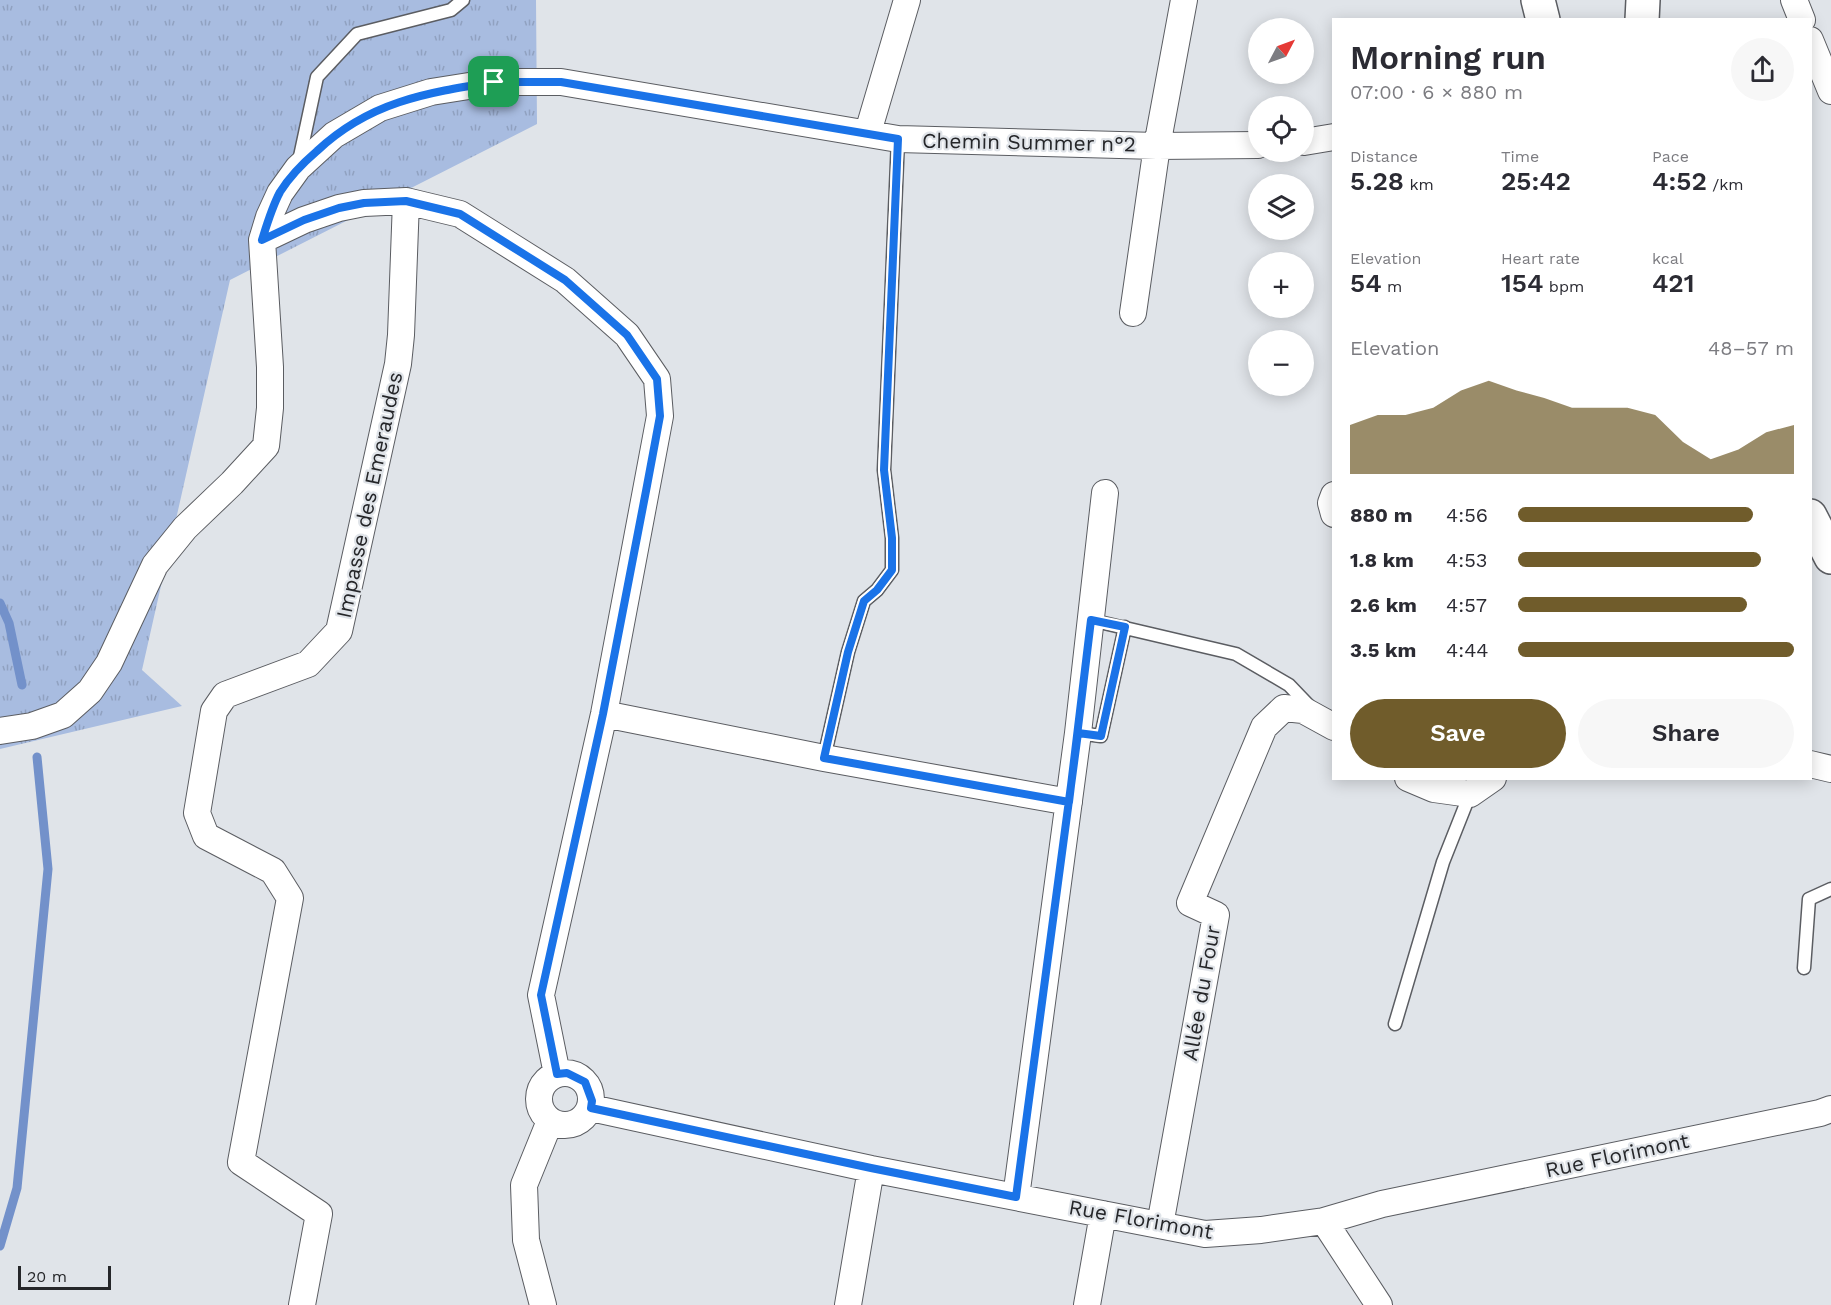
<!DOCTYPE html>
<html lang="en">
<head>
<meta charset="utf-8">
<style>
	:root { --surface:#fff; --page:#f7f7f7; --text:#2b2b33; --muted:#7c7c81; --accent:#705c2b }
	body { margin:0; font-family:"Work Sans",sans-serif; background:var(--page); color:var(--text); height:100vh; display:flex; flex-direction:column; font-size:22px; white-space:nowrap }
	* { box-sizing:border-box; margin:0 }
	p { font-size:20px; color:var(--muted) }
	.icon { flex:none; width:33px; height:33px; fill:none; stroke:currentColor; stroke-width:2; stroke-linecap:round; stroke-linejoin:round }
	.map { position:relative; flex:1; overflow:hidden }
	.sheet { position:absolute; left:1332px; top:18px; width:480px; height:762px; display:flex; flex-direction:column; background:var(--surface); border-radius:0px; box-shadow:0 3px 15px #0003 }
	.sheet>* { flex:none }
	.needle { width:39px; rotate:49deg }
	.controls { position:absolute; left:1248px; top:18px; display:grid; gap:12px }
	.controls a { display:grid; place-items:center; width:66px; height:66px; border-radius:50%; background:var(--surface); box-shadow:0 3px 15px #0003; font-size:30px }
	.scale { position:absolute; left:18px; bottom:15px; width:93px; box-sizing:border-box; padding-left:6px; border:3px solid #252629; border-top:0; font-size:16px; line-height:21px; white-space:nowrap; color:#252629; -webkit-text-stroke:4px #e0e4e9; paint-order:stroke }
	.pin { position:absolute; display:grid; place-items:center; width:51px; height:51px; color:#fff; margin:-26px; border-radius:12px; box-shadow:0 3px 9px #0006 }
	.round { display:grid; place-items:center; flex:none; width:63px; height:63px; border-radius:32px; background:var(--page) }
	.overview { display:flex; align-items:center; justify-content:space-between; height:102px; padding:0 18px }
	h1 { font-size:33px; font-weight:600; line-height:45px }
	.metrics { display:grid; grid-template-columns:repeat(3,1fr); gap:9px; height:102px; padding:6px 18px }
	.metrics div { display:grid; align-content:center }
	.metrics b { font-size:26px; font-weight:600 }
	.metrics small { font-size:16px; font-weight:400 }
	.metrics p { font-size:16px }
	.chart { height:168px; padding:12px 18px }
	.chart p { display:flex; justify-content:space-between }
	.chart svg { width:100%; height:108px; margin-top:6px; fill:var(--accent); opacity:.7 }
	.primary-button { display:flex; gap:12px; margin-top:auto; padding:12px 18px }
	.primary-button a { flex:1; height:69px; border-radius:36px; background:var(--accent); color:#fff; font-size:24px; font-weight:600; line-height:69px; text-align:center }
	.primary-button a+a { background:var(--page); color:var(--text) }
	ul { padding:0 18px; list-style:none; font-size:20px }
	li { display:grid; grid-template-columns:96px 72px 1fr; align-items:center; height:45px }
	li i { height:15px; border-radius:8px; background:var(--accent) }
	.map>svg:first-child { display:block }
</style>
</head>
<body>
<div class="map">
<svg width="1831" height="1305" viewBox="0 0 1831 1305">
	<defs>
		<pattern id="grass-tufts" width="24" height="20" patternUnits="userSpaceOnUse" patternTransform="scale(1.5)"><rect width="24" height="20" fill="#a8bce0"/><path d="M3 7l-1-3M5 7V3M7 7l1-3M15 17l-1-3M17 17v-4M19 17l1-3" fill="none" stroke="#90a1c0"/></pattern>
	</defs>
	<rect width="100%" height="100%" fill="#e0e4e9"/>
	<path fill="url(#grass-tufts)" d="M0,0h536l1,124 -307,156 -88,390 40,36 -182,43z"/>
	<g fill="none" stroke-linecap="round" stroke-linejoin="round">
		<path stroke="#7391ca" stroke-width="9" d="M0,603l9,20 13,62
			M0,1246l17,-58 31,-319 -11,-112"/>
		<g stroke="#5b5d62" stroke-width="15">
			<path id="lane" d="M299,161l18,-84 40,-43 94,-24 12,-10
				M1091,620l145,34 53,31 23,24
				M1078,733l23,3 24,-109
				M824,758l24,-106 16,-51 13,-11 15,-20v-32l-8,-68 14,-331
				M1804,968l5,-69 22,-10
				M1395,1024l48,-162 27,-68"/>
		</g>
		<g stroke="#5b5d62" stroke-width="28">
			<path id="street" d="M1794,0l8,20
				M1810,40l21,51
				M868,132l39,-132
				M1304,142l30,-5
				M262,240l42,-20 35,-12 25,-5 42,-2 54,13 105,66 62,55 30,44 3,37 -56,298 -63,281 16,79
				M1133,313l24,-167 27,-146
				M1334,495l-3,8 3,11
				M604,714l220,44 245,44
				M0,731l32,-5 31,-11 27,-24 19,-28 46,-98 30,-37 47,-45 34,-37 4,-38v-41l-8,-127 7,-23 11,-24 18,-25 36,-33 46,-27 51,-16 63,-10h67l337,57 259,7 101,-1
				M1810,764l21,5
				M1408,778l26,11 36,5 23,-16
				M539 1099a26 26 0 1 1 52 0a26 26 0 1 1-52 0Z
				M591,1108l280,61 334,65 56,-4 63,-9 58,-17 438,-91 11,-4
				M1016,1197l62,-464 27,-240
				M1324,1221l55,84
				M1160,1225l56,-310 -26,-12 74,-176 20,-19 19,2 31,17
				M302,1305l17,-91 -78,-52 49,-264 -17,-27 -67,-35 -9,-23 17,-102 11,-16 83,-31 31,-33 59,-267 3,-29 5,-134
				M543,1305l-17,-65 -2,-55 26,-64
				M848,1305l23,-136
				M1087,1305l16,-91"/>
		</g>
		<g stroke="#5b5d62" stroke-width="36">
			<path id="secondary" d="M1538,0l5,20
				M1642,20l1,-20
				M1810,516l21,41"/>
		</g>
		<use href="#lane" stroke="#fff" stroke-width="12"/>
		<use href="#street" stroke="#fff" stroke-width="26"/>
		<use href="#secondary" stroke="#fff" stroke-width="33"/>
	</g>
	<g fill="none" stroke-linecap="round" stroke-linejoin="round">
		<g stroke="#fff" stroke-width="12">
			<path id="route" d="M494,82c-69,11 -125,20 -177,69 -14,12 -27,25 -37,41 -8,15 -13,32 -18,48l42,-20 35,-12 25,-5 42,-2 54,13 105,66 62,55 30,44 3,37 -14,75 -43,223 -62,281 16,79 10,-1 18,9 7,19 -1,7 280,60 145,29 62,-464 23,3 24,-109 -34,-7 -22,182 -245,-44 24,-106 16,-51 13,-11 15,-20v-32l-8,-68 14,-331 -337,-57h-67"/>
		</g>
		<use href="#route" stroke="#1a73e8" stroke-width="8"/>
	</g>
	<g text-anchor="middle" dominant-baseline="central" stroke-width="4.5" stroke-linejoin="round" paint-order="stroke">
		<g font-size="21" fill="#252629" stroke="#e0e4e9">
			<text transform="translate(1029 142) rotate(1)">Chemin Summer n°2</text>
			<text transform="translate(369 495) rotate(-78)">Impasse des Emeraudes</text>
			<text transform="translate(1201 993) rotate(-80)">Allée du Four</text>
			<text transform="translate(1617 1155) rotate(-12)">Rue Florimont</text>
			<text transform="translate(1141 1219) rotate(10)">Rue Florimont</text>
		</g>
	</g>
</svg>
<div class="controls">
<a><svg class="needle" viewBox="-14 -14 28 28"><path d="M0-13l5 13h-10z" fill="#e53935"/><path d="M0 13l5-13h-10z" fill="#7c7c81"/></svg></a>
<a><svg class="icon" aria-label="locate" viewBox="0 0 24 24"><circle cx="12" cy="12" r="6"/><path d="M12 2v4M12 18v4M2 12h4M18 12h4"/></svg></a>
<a><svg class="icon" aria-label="layers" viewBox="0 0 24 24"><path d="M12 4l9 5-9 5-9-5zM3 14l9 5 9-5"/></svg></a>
<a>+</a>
<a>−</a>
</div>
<div class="scale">20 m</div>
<div class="pin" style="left:494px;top:82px;background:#1e9e55"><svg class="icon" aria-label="arrive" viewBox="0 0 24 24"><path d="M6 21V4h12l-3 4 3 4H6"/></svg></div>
<section class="sheet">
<div class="overview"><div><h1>Morning run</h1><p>07:00 · 6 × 880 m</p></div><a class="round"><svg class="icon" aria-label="share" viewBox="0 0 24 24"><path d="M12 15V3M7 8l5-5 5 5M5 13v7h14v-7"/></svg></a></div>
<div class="metrics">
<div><p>Distance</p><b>5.28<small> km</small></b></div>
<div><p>Time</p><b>25:42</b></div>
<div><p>Pace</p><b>4:52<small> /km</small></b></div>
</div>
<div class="metrics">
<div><p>Elevation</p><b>54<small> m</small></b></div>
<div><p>Heart rate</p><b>154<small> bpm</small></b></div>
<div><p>kcal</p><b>421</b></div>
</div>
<div class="chart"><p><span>Elevation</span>48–57 m</p>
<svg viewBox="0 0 160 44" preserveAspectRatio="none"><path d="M0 44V24L10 20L20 20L30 17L40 10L50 6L60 10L70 13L80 17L90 17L100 17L110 20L120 31L130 38L140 34L150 27L160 24V44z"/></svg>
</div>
<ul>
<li><b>880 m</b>4:56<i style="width:85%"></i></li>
<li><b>1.8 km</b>4:53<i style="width:88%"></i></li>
<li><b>2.6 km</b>4:57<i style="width:83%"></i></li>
<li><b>3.5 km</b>4:44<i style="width:100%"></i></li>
</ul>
<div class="primary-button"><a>Save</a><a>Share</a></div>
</section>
</div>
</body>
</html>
